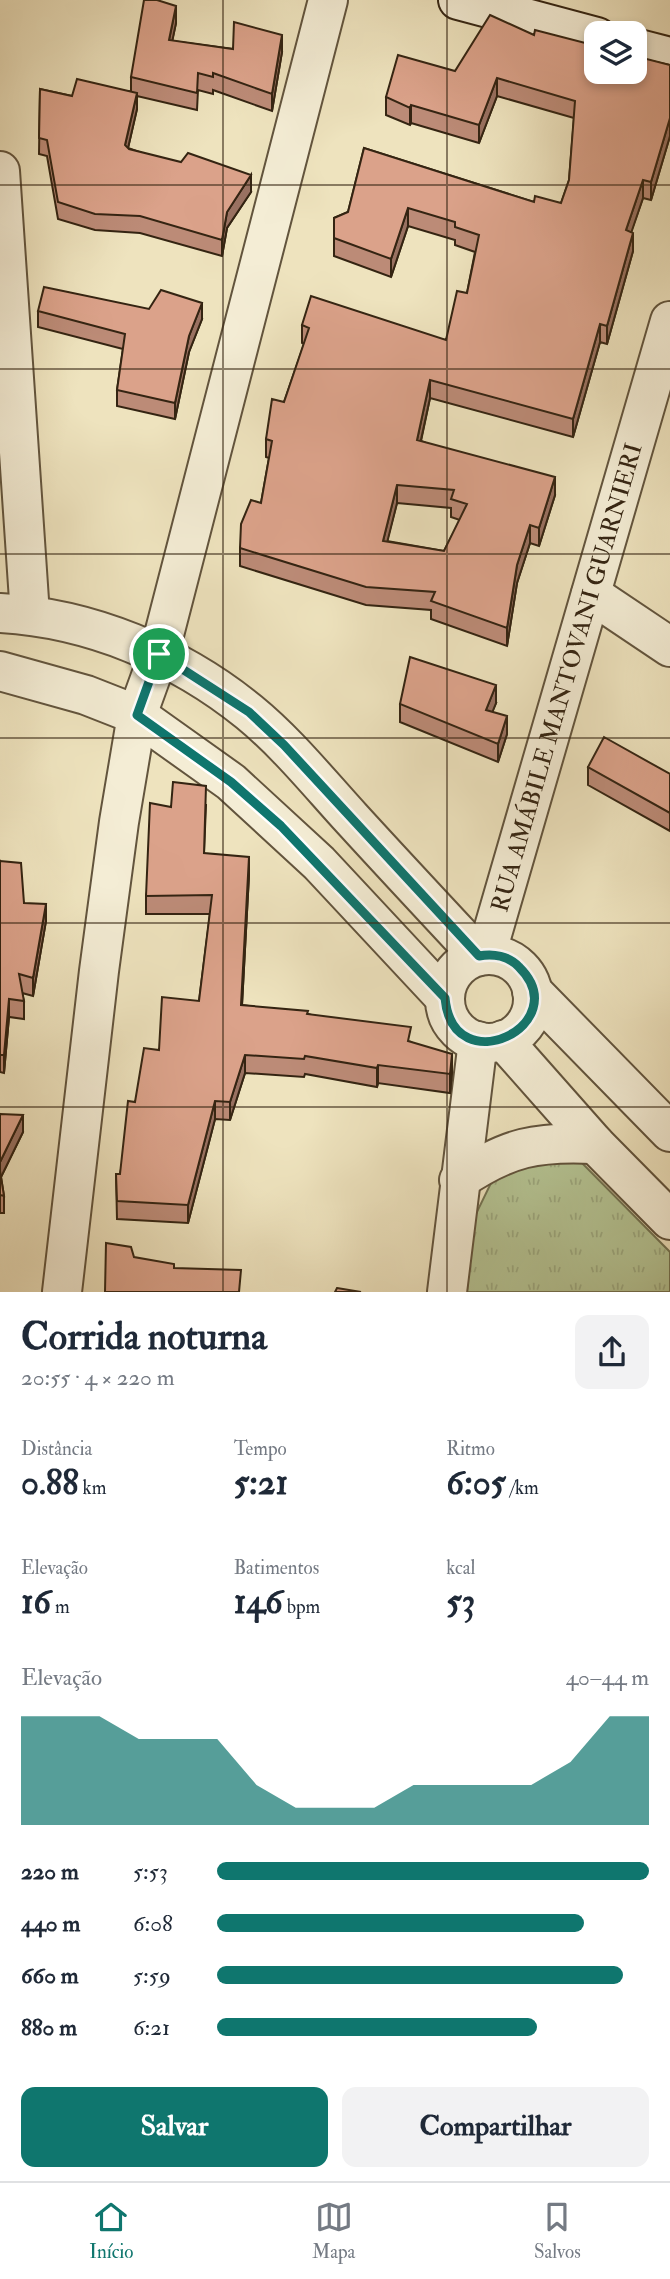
<!DOCTYPE html>
<html lang="pt">
<head>
<meta charset="utf-8">
<style>
	:root { --surface:#fff; --page:#f2f2f3; --text:#1f2937; --muted:#747a83; --line:#e0e1e3; --accent:#0f766e }
	body { margin:0; font-family:"IM FELL Double Pica",serif; background:var(--page); color:var(--text); height:100vh; display:flex; flex-direction:column; font-size:26px; white-space:nowrap }
	* { box-sizing:border-box; margin:0 }
	p { font-size:23px; color:var(--muted) }
	.icon { flex:none; width:38px; height:38px; fill:none; stroke:currentColor; stroke-width:2; stroke-linecap:round; stroke-linejoin:round }
	.map { position:relative; height:1292px; overflow:hidden }
	.panel { display:flex; flex-direction:column; background:var(--surface); flex:1 }
	.panel>* { flex:none }
	.controls { position:absolute; left:584px; top:21px; display:grid; gap:14px }
	.controls a { display:grid; place-items:center; width:63px; height:63px; border-radius:14px; background:var(--surface); box-shadow:0 4px 10px #0003; font-size:35px }
	.pin { position:absolute; display:grid; place-items:center; width:60px; height:60px; color:#fff; margin:-30px; border:4px solid #fff; border-radius:50%; box-shadow:0 2px 7px #0007 }
	.round { display:grid; place-items:center; flex:none; width:74px; height:74px; border-radius:14px; background:var(--page) }
	.overview { display:flex; align-items:center; justify-content:space-between; height:119px; padding:0 21px }
	h1 { font-size:38px; font-weight:800; line-height:52px }
	.metrics { display:grid; grid-template-columns:repeat(3,1fr); gap:10px; height:119px; padding:7px 21px }
	.metrics div { display:grid; align-content:center }
	.metrics b { font-size:35px; font-weight:800 }
	.metrics small { font-size:19px; font-weight:400 }
	.metrics p { font-size:19px }
	.chart { height:196px; padding:14px 21px }
	.chart p { display:flex; justify-content:space-between }
	.chart svg { width:100%; height:126px; margin-top:7px; fill:var(--accent); opacity:.7 }
	.action { display:flex; gap:14px; margin-top:auto; padding:14px 21px }
	.action a { flex:1; height:80px; border-radius:14px; background:var(--accent); color:#fff; font-size:28px; font-weight:800; line-height:80px; text-align:center }
	.action a+a { background:var(--page); color:var(--text) }
	ul { padding:0 21px; list-style:none; font-size:23px }
	li { display:grid; grid-template-columns:112px 84px 1fr; align-items:center; height:52px }
	li i { height:18px; border-radius:9px; background:var(--accent) }
	.tab-bar { display:flex; justify-content:space-around; align-items:center; height:98px; border-top:2px solid var(--line); background:var(--surface); font-size:19px; color:var(--muted) }
	.tab-bar a { display:grid; justify-items:center; gap:4px }
	.tab-bar .selected { color:var(--accent) }
	.map>svg:first-child { display:block }
</style>
</head>
<body>
<div class="map">
<svg width="670" height="1292" viewBox="0 0 670 1292">
	<defs>
		<pattern id="park-tufts" width="24" height="20" patternUnits="userSpaceOnUse" patternTransform="scale(1.75)"><rect width="24" height="20" fill="#b5c494"/><path d="M3 7l-1-3M5 7V3M7 7l1-3M15 17l-1-3M17 17v-4M19 17l1-3" fill="none" stroke="#9ca87f"/></pattern>
	</defs>
	<rect width="100%" height="100%" fill="#eee3be"/>
	<filter id="stains"><feTurbulence type="fractalNoise" baseFrequency=".00286" numOctaves="4"/><feColorMatrix values="0 0 0 0 .2 0 0 0 0 .09 0 0 0 0 .02 0 0 0 .5 -.17"/></filter>
	<radialGradient id="worn" r=".72"><stop offset=".6" stop-color="#630" stop-opacity="0"/><stop offset="1" stop-color="#630" stop-opacity=".3"/></radialGradient>
	<path fill="url(#park-tufts)" stroke="#747453" stroke-width="2" d="M512,1155l69,7 89,90v40h-203l6,-72 18,-37z"/>
	<g fill="none" stroke-linecap="round" stroke-linejoin="round">
		<g stroke="#62543d" stroke-width="42">
			<g id="street">
				<path d="M0,171l30,444"/>
				<path d="M591,594l79,53"/>
				<path d="M0,613c90,5 179,42 249,99 38,31 70,71 103,107 42,46 85,92 127,137"/>
				<path d="M0,671l86,24 51,20 94,67 88,81 126,135"/>
				<path id="s1" d="M486,955l184,-634"/>
				<circle cx="489" cy="999" r="44"/>
				<path d="M532,991l138,141"/>
				<path d="M503,1040l92,104 75,76"/>
				<path d="M459,1180c49,-33 78,-39 136,-36"/>
				<path d="M62,1292l37,-321 20,-149 18,-107 22,-61 169,-654"/>
				<path d="M447,1292l31,-251"/>
			</g>
		</g>
		<g stroke="#342412" stroke-width="42">
			<path id="secondary" d="M458,0l139,37
				M635,48l35,9"/>
		</g>
		<use href="#street" stroke="#f4edd5" stroke-width="38"/>
		<use href="#secondary" stroke="#f4edd5" stroke-width="38"/>
	</g>
	<path fill="#bc8b77" stroke="#342412" stroke-width="2" fill-rule="evenodd" d="M176,23l-4,18 61,8 49,3 -10,59 -59,-21v4l-15,-4 -1,20 -60,-14v13l-9,39 123,44 -24,36 -5,28 -82,-23 -45,-3 -37,-11 -11,-63 -8,-2 1,-65 32,7 59,-5v-14z
		M534,35l136,30v71l-19,64 -8,-2 -12,34 2,19 -26,93 -7,-2 -27,95 -143,-39 -9,43 134,54 -16,51 -9,-3 -13,40 -10,63 -76,-27v-9l-65,-5 -126,-39v-18l21,-45 8,-45 -3,-1v-18l18,-37 20,-58 -2,-1v-18l144,15 21,-47 8,-41 -20,-7v-5l-47,-14 -17,51 -57,-21v-38l14,-6 16,-64 170,54 27,1 8,-23 5,-62 -77,-22 -18,47 -68,-20 -1,2 -24,-10v-18l69,-26zM397,503l54,5v9l9,3 -16,31 -57,-10z
		M149,309l53,10 -13,33 -14,67 -58,-13v-16l6,-41 -85,-22v-16z
		M496,703l-4,9 15,22 -9,28 -98,-40v-18z
		M588,767l82,7v57l-82,-46z
		M206,805l-2,48 45,22 -7,130 66,9 103,28 41,30 -2,21 -72,-10 -1,4 -72,-13 -1,3 -59,-4 -15,47 -15,-1 -27,104 -71,-4 -1,-45h4l15,-72 24,-52 40,-49 11,-87h-64v-18l25,-89z
		M0,861l24,42 22,18 -13,75 -11,-3 2,8v18l-15,-2 -5,56 -4,-1z
		M0,1114l23,18 -22,45 3,19v17h-4z"/>
	<path fill="#997161" stroke="#342412" stroke-width="2" d="M176,6v17l-7,34v-17z
		M282,35v17l-10,59v-17z
		M497,78v18l-18,47v-18z
		M137,93v16l-12,52v-16z
		M411,105v18l-1,2v-17z
		M670,118v18l-19,64v-18z
		M251,175v17l-24,36 -5,28v-16l5,-28z
		M643,180v18l-17,50v-18z
		M408,208v18l-17,51v-18z
		M633,233v18l-26,93v-18z
		M202,303v16l-13,33 -14,67v-16l14,-67z
		M600,324v18l-27,95v-18z
		M430,380v18l-13,60v-18z
		M555,477v18l-16,51v-18z
		M397,485v18l-14,56v-18z
		M530,525v18l-13,40 -10,63v-18l10,-63z
		M496,685v18l-10,25v-18z
		M507,716v18l-9,28v-18z
		M249,857v18l-8,148v-18z
		M46,904v17l-13,75v-18z
		M9,999v18l-5,56v-18z
		M452,1054v18l-2,21v-19z
		M245,1055v18l-15,47v-18z
		M378,1065v18l-1,4v-19z
		M215,1101v18l-27,104v-18z
		M23,1115v17l-23,47v-17z"/>
	<path fill="#dba28a" stroke="#342412" stroke-width="2" fill-rule="evenodd" d="M144,0h13l19,6 -7,34 64,9 1,-27 48,13 -10,59 -59,-21v4l-15,-4 -1,20 -66,-16z
		M490,15l44,20 1,-5 62,16v26h38v-16l35,9v53l-19,64 -8,-2 -17,50 7,3 -26,93 -7,-2 -27,95 -143,-39 -13,60 138,37 -16,51 -9,-3 -13,40 -10,63 -76,-27 4,-9 -69,-5 -126,-39 1,-24 10,-24 10,3 11,-62 -6,-2 6,-40 12,3 25,-74 -7,-3 9,-29 135,44 11,-49 10,2 12,-58 -24,-8v-5l-47,-14 -17,51 -57,-21v-20l14,-6 16,-64 170,54 1,-6 26,7 8,-23 6,-79 -78,-23 -18,47 -68,-20 -1,3 -24,-11 12,-42 57,16zM397,485l57,5 -3,9 16,5 -23,47 -61,-10z
		M77,79l60,14 -12,52 4,4 52,13 7,-9 63,22 -24,37 -5,28 -82,-24 -45,-2 -37,-12 -11,-62 -8,-2 1,-49 32,7z
		M44,287l105,22 12,-19 41,13 -13,33 -14,67 -58,-13 8,-56 -87,-23z
		M410,657l86,28 -10,25 21,6 -9,28 -98,-40z
		M604,737l66,37v39l-82,-46z
		M173,782l33,4 -2,67 45,4 -8,148 67,6 -1,3 104,13 -3,14 44,13 -2,20 -72,-9 -1,3 -72,-12 -1,3 -59,-4 -15,47 -15,-1 -27,104 -71,-4 -1,-27h4l8,-73 7,1 9,-54 15,2 3,-53 37,4 13,-106 -66,1 4,-93 21,4z
		M0,861l21,2 3,40 22,1 -13,74 -14,-4 5,27 -15,-2 -5,56h-4z
		M0,1114l23,1 -23,47z
		M0,1171l4,25 -4,-1z
		M106,1243l25,4 3,10 40,7v4l67,2 -2,22h-134z
		M337,1288l24,4h-26z"/>
	<g fill="none" stroke-linecap="round" stroke-linejoin="round">
		<g stroke="#fff" stroke-width="14">
			<path id="route" d="M159,654l90,58 35,33 195,211c14,-3 30,0 40,11 58,57 -66,118 -74,31l-164,-172 -50,-44 -94,-67z"/>
		</g>
		<use href="#route" stroke="#0f766e" stroke-width="9"/>
	</g>
	<path fill="none" stroke="#342412" stroke-width="2" stroke-opacity="0.55" d="M223,0v1292M447,0v1292M0,185h670M0,369h670M0,554h670M0,738h670M0,923h670M0,1107h670"/>
	<g text-anchor="middle" dominant-baseline="central" stroke-width="5" stroke-linejoin="round" paint-order="stroke">
		<g font-size="24" fill="#342412" stroke="#f4edd5">
			<text stroke="none"><textPath href="#s1" startOffset="289">RUA AMÁBILE MANTOVANI GUARNIERI</textPath></text>
		</g>
	</g>
	<rect width="100%" height="100%" filter="url(#stains)"/>
	<rect width="100%" height="100%" fill="url(#worn)"/>
</svg>
<div class="controls">
<a><svg class="icon" aria-label="layers" viewBox="0 0 24 24"><path d="M12 4l9 5-9 5-9-5zM3 14l9 5 9-5"/></svg></a>
</div>
<div class="pin" style="left:159px;top:654px;background:#1e9e55"><svg class="icon" aria-label="arrive" viewBox="0 0 24 24"><path d="M6 21V4h12l-3 4 3 4H6"/></svg></div>
</div>
<section class="panel">
<div class="overview"><div><h1>Corrida noturna</h1><p>20:55 · 4 × 220 m</p></div><a class="round"><svg class="icon" aria-label="share" viewBox="0 0 24 24"><path d="M12 15V3M7 8l5-5 5 5M5 13v7h14v-7"/></svg></a></div>
<div class="metrics">
<div><p>Distância</p><b>0.88<small> km</small></b></div>
<div><p>Tempo</p><b>5:21</b></div>
<div><p>Ritmo</p><b>6:05<small> /km</small></b></div>
</div>
<div class="metrics">
<div><p>Elevação</p><b>16<small> m</small></b></div>
<div><p>Batimentos</p><b>146<small> bpm</small></b></div>
<div><p>kcal</p><b>53</b></div>
</div>
<div class="chart"><p><span>Elevação</span>40–44 m</p>
<svg viewBox="0 0 160 44" preserveAspectRatio="none"><path d="M0 44V6L10 6L20 6L30 14L40 14L50 14L60 30L70 38L80 38L90 38L100 30L110 30L120 30L130 30L140 22L150 6L160 6V44z"/></svg>
</div>
<ul>
<li><b>220 m</b>5:53<i style="width:100%"></i></li>
<li><b>440 m</b>6:08<i style="width:85%"></i></li>
<li><b>660 m</b>5:59<i style="width:94%"></i></li>
<li><b>880 m</b>6:21<i style="width:74%"></i></li>
</ul>
<div class="action"><a>Salvar</a><a>Compartilhar</a></div>
</section>
<nav class="tab-bar">
<a class="selected"><svg class="icon" aria-label="home" viewBox="0 0 24 24"><path d="M3 11l9-7 9 7M6 9v11h12V9"/></svg>Início</a>
<a><svg class="icon" aria-label="map" viewBox="0 0 24 24"><path d="M3 6l6-2 6 2 6-2v14l-6 2-6-2-6 2zM9 4v14M15 6v14"/></svg>Mapa</a>
<a><svg class="icon" aria-label="saved" viewBox="0 0 24 24"><path d="M7 4h10v16l-5-4-5 4z"/></svg>Salvos</a>
</nav>
</body>
</html>
